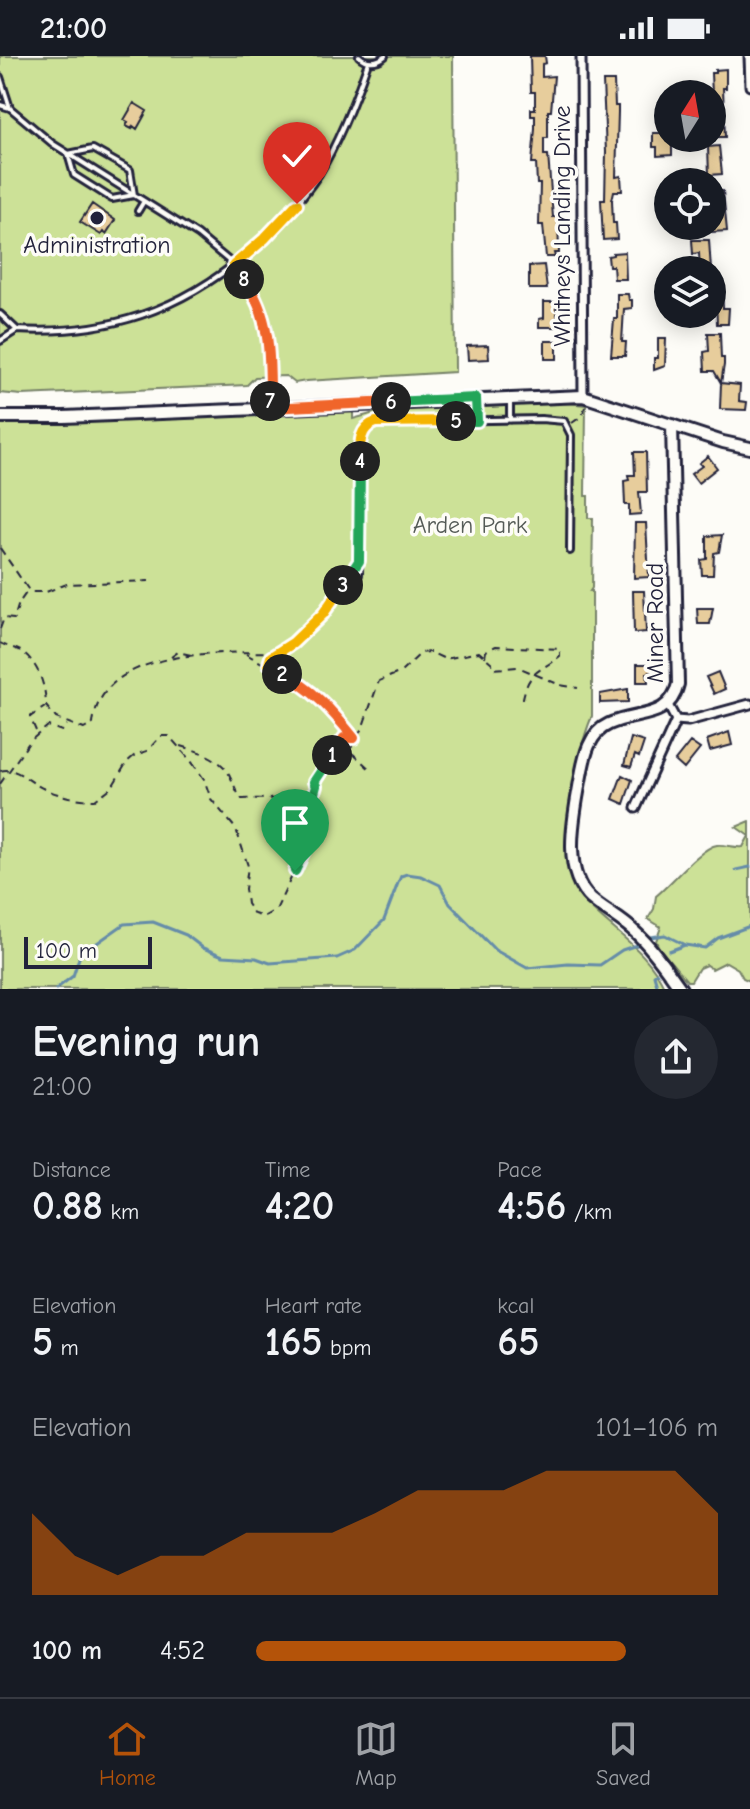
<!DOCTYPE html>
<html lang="en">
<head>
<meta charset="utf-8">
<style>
	:root { --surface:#171b24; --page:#242831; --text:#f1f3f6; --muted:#9ea1a6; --line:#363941; --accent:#b45309 }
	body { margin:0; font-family:"Comic Neue",sans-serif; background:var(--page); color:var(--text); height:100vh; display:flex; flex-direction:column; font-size:30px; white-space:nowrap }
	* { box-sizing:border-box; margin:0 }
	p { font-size:26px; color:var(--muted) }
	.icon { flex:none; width:44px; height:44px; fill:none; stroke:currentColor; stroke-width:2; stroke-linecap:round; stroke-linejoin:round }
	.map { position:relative; height:933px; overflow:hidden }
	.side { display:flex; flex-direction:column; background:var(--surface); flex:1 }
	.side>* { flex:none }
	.needle { width:52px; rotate:11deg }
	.tools { position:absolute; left:654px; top:24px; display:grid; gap:16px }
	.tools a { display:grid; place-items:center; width:72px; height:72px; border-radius:50%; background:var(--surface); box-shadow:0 4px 20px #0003; font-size:40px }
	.scale { position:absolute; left:24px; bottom:20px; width:128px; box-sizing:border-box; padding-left:8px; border:4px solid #22223b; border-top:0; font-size:22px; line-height:28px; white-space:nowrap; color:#22223b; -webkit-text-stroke:6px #fdfcf7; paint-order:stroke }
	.pin { position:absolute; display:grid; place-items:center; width:68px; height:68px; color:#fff; margin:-82px -34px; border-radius:50% 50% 50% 0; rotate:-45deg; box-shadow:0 0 8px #0007 }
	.pin .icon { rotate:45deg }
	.km { position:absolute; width:40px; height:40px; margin:-20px; border-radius:50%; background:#222; color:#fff; font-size:22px; line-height:40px; text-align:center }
	.round { display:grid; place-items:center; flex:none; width:84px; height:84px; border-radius:42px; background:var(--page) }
	.summary { display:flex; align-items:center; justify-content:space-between; height:136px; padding:0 32px }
	h1 { font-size:44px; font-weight:600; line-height:60px }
	.figures { display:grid; grid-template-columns:repeat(3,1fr); gap:12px; height:136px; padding:8px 32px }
	.figures div { display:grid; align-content:center }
	.figures b { font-size:40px; font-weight:600 }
	.figures small { font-size:22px; font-weight:400 }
	.figures p { font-size:22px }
	.chart { height:224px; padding:16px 32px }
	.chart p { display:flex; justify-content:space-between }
	.chart svg { width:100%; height:144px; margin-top:8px; fill:var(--accent); opacity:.7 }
	ul { padding:0 32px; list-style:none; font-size:26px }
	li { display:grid; grid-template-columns:128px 96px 1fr; align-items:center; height:60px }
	li i { height:20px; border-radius:10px; background:var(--accent) }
	.status { display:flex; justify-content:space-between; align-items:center; height:56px; padding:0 40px; background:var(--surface); direction:ltr }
	.status svg { height:22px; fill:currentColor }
	.dock { display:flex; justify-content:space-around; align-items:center; height:112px; border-top:2px solid var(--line); background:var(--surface); font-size:22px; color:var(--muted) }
	.dock a { display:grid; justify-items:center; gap:4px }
	.dock .active { color:var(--accent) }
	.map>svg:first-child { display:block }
</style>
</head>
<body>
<div class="status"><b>21:00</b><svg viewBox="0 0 49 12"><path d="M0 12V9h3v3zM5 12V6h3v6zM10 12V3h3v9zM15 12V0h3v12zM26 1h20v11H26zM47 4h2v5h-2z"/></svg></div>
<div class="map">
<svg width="750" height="933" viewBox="0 0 750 933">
	<rect width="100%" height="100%" fill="#fdfcf7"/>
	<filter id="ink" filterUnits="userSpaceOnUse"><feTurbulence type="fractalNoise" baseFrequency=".0125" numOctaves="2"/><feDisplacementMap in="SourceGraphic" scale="16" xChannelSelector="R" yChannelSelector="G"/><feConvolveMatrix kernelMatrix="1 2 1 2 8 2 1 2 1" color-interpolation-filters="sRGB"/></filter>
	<g filter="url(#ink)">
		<path fill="#cce197" stroke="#778269" stroke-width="2" d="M0,0h453l2,316 -149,9 -11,2 -9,-7 -31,1 -8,8 -225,10 -22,-2z
			M566,347l20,2 -1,91h3v22h5l-1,70 -2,3h2v125c-16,38 -38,137 -16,174 5,8 13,17 20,23 26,24 55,43 69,76h-665v-567l353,-14v11l25,-7 28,-2 1,-4z
			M750,765v160l-7,-3 -5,-9 -12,-7 -14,7 -6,-4 -7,3 -8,13h-4l-28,-33 -3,-7 5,-14 -13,-8 6,-10 2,-13c14,-11 45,-49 61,-51 8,-1 17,3 26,2l6,-11 -13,-9z"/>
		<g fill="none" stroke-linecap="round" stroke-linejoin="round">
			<path stroke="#658ca9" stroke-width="3" d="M736,814l14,-3
				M650,881l15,-2 20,10 20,3 13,-10 32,-12
				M669,895l16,-6
				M657,917l-3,2 4,14
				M56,933l17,-13 7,-21 44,-31 29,-2 33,13 17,13 20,8 33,2 14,5 67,-5 18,-8 29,-30 14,-37 3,-7 6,-2 14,2 19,9 10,19 45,46 32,18 41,-4 32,1 22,-15 15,-5"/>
		</g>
		<path fill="#e7cd9c" stroke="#22223b" stroke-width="2" d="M530,0h15l1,7 -4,1v13l12,-1 -3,35h-3v27h-4v17h4l5,62h5l1,36h-5l1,4h-9l-3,-32h-4l1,-41h-3l-1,-21h-4l3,-34v-13h-4v-7h4v-17h-4z
			M726,13v19h-3l2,49h-11l-3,-64h4v-3z
			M603,25h11l1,25h3v6l-2,65 5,-1 1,15h-8l-2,9 1,23h3l1,16 -14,1 -2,-40h4l1,-48z
			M134,47l13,8 -10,18 -4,-3 -1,3 -6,-3 2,-4 -4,-2z
			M653,77h11v5h8v17l-15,1v-9h-4z
			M719,90l3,28 -13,1 -1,-28z
			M723,135l4,40 -15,1v-9h4l-4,-31z
			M92,148l23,16 -9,14 -3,-2 -2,3 -21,-13z
			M692,184h17l2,30h-11l-1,-17 -6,1z
			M625,196l1,27h-12l-1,-13h-4l-1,-10 5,-1v-2z
			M544,209l3,24h-18v-23z
			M712,228h10l1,24h6l-1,16h-11l-1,-23h-4z
			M617,238h11l1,6h3v8l-8,1 -2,33h4l-1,14h-14l3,-37h3z
			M544,246h11l4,25h-20v-8l5,-1z
			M708,277h12l1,25h3v7l-3,18 19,2 -1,16 8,1 -1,8 -26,-1 1,-26 -7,-12h-9l-1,-19 5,-1z
			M658,282h8l-1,28 -11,4v-12h4z
			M545,285h12v18h-12z
			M488,289l1,14 -21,1 -1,-14z
			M634,396h12l1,40h-8l2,22 -12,1v-10h-4l-1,-24 5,-1 -1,-5h7z
			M708,400l9,12 -19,15 -7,-9 11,-8 -3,-3z
			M635,467h11l3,54 -15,1z
			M722,479l-3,17 -5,1 -1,22h-11l-1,-15 6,-1v-23z
			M633,535h11l2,41 -12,1z
			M697,552h16l-3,16h-12z
			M637,608h15v8l-5,1 1,9h-11z
			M718,616l7,17 -11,5 -8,-17z
			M628,633v13l-28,1v-9z
			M729,676l3,13 -22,6 -3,-11z
			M631,682l13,4 -5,15 -4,-2 -4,12 -7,-2z
			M690,686l10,7 -16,20 -9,-8z
			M622,719l10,5 -8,24 -11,-5z"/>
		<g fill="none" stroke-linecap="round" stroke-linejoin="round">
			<g stroke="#22223b" stroke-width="10">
				<path id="lane" d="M359,0c7,7 18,7 26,0
					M0,21l10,31
					M0,49l10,3 43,36 145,91 36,30 19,26 14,36 3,81
					M93,93l37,21 4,25 -22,4 -38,-24 -6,-21z
					M138,155l6,-10
					M0,258l17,16 -17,11
					M17,274c91,5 163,-19 232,-78 26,-23 51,-49 70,-78 21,-35 36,-74 49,-112
					M476,345l1,19
					M510,346v18
					M359,519l1,-132 7,-18 9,-3 165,-3 23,2 7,14 -1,116"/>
			</g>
			<g stroke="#22223b" stroke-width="13">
				<path id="street" d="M581,0l2,340
					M749,0l1,30
					M676,664l12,1 62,-17
					M636,752l40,-88 -8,-15"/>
			</g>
			<g stroke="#22223b" stroke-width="16">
				<path id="secondary" d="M0,361h64l519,-21 140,46 27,6
					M672,369l6,259c-9,37 -42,27 -69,40 -22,10 -25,36 -29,57 -6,35 -19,91 11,118 14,12 31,20 44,33 18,16 32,38 46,57"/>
			</g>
			<path stroke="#22223b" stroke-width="2" stroke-dasharray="8 6" stroke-linecap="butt" d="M572,367l10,-7 3,-9
				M0,492l30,44h16l21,-8 82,-3
				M0,573l4,-11 10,1 5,-16 9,-13
				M0,587c7,4 17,5 24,10 15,12 22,35 22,53l10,12 28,11 9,-5c7,-77 128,-71 183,-72
				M246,598l61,34 28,26 18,23
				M171,601l7,-5 17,4
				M485,601l1,-6 10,-5 64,3v7c-23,18 -32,14 -38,47
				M272,612l-3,-4 2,-7 29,-20 23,-23 28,-42
				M36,675l-6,-14 15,-10
				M181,690c17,5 41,12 49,30 4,8 6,16 12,23 18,-1 42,2 59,-5 19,-9 31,-39 43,-56h9
				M352,697l20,18
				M330,705l14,-2 6,-5 4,-16 8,-9 17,-48 22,-9 20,-19 9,-1 15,7 34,-7 13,11 1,6 25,-2 42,18 18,3
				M0,715c18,-5 29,12 45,18 15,7 34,11 50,11l17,-13 15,-25 8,-7 12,-4 14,-15h8l22,25 13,18 7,20 25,30 12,37 -3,23 2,15 7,10 9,3 13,-7 33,-70 3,-12 -1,-24 5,-18 -2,-4
				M0,728l30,-43 18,-15 14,5 5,-6"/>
			<use href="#lane" stroke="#fdfcf7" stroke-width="4"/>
			<use href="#street" stroke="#fdfcf7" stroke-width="7"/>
			<use href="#secondary" stroke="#fdfcf7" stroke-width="10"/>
		</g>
	</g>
	<g fill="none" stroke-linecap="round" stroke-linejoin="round" filter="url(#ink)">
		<g stroke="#fff" stroke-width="16">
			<path id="split-1" d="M295,815l14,-31 3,-12 -1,-24 5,-18 -2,-4 18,-27"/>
		</g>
		<g stroke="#fff" stroke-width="16">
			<path id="split-2" d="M282,618c30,13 52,39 72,64h-10l-12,17"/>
		</g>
		<g stroke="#fff" stroke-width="16">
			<path id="split-3" d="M282,618l-13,-10 2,-7 22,-14 30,-29 20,-29"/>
		</g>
		<g stroke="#fff" stroke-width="16">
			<path id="split-4" d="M343,529l16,-24 1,-100"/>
		</g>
		<g stroke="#fff" stroke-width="16">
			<path id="split-5" d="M360,405c0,-16 -2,-33 16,-39l80,-1"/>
		</g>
		<g stroke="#fff" stroke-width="16">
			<path id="split-6" d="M391,346l85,-4 1,23h-21"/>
		</g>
		<g stroke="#fff" stroke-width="16">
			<path id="split-7" d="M270,345v7l121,-6"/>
		</g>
		<g stroke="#fff" stroke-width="16">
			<path id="split-8" d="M244,223c27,37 26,79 26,122"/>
		</g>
		<g stroke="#fff" stroke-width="16">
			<path id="split-9" d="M244,223l-10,-14 30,-26 33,-35"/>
		</g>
		<use href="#split-1" stroke="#22a559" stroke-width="10"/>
		<use href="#split-2" stroke="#f0652b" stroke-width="10"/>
		<use href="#split-3" stroke="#f5b400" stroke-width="10"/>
		<use href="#split-4" stroke="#22a559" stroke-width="10"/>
		<use href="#split-5" stroke="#f5b400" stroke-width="10"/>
		<use href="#split-6" stroke="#22a559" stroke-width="10"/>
		<use href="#split-7" stroke="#f0652b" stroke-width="10"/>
		<use href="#split-8" stroke="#f0652b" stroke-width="10"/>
		<use href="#split-9" stroke="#f5b400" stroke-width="10"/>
	</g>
	<circle fill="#22223b" stroke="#fdfcf7" stroke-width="3" cx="97" cy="162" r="8"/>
	<g text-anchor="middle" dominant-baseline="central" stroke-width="7" stroke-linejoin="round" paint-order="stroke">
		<g font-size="24" fill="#22223b" stroke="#fdfcf7">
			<text transform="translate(562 170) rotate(-90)">Whitneys Landing Drive</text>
			<text transform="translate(655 567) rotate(-90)">Miner Road</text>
		</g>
		<g font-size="24" fill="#22223b" stroke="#fdfcf7">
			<text x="97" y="189">Administration</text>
		</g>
		<g font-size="24" fill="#555b57" stroke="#fdfcf7">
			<text x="470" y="469">Arden Park</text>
		</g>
	</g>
</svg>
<div class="tools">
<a><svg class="needle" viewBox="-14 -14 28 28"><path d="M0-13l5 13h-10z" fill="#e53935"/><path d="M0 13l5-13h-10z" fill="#9ea1a6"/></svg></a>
<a><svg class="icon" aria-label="locate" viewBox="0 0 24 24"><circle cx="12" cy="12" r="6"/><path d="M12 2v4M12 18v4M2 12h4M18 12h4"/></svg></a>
<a><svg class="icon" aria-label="layers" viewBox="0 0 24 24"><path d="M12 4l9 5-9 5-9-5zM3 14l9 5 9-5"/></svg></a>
</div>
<div class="scale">100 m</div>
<div class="pin" style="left:295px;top:815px;background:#1e9e55"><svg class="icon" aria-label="arrive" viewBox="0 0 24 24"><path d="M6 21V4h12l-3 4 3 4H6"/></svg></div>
<div class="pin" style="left:297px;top:148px;background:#d93025"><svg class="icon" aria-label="check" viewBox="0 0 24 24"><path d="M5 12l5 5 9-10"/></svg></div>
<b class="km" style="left:332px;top:699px">1</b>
<b class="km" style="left:282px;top:618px">2</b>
<b class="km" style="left:343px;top:529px">3</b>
<b class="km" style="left:360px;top:405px">4</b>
<b class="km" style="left:456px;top:365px">5</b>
<b class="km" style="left:391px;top:346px">6</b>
<b class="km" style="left:270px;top:345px">7</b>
<b class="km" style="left:244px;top:223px">8</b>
</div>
<section class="side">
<div class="summary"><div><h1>Evening run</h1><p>21:00</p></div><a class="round"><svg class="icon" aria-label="share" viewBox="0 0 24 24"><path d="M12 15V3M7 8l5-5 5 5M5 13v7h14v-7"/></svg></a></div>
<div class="figures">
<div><p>Distance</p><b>0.88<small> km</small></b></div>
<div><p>Time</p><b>4:20</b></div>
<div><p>Pace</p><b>4:56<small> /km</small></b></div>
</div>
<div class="figures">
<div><p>Elevation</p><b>5<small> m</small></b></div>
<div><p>Heart rate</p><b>165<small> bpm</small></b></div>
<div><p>kcal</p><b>65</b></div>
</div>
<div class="chart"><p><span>Elevation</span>101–106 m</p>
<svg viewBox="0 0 160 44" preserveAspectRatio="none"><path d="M0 44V19L10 32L20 38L30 32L40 32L50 25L60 25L70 25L80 19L90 12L100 12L110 12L120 6L130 6L140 6L150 6L160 19V44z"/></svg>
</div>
<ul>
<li><b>100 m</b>4:52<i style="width:80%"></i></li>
</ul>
</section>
<nav class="dock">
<a class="active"><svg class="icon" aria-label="home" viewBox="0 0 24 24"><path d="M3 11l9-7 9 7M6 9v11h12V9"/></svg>Home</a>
<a><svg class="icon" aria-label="map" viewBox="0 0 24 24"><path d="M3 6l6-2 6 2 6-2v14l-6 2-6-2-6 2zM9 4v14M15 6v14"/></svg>Map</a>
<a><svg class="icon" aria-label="saved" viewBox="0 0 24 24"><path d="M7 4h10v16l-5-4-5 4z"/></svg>Saved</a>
</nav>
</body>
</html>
